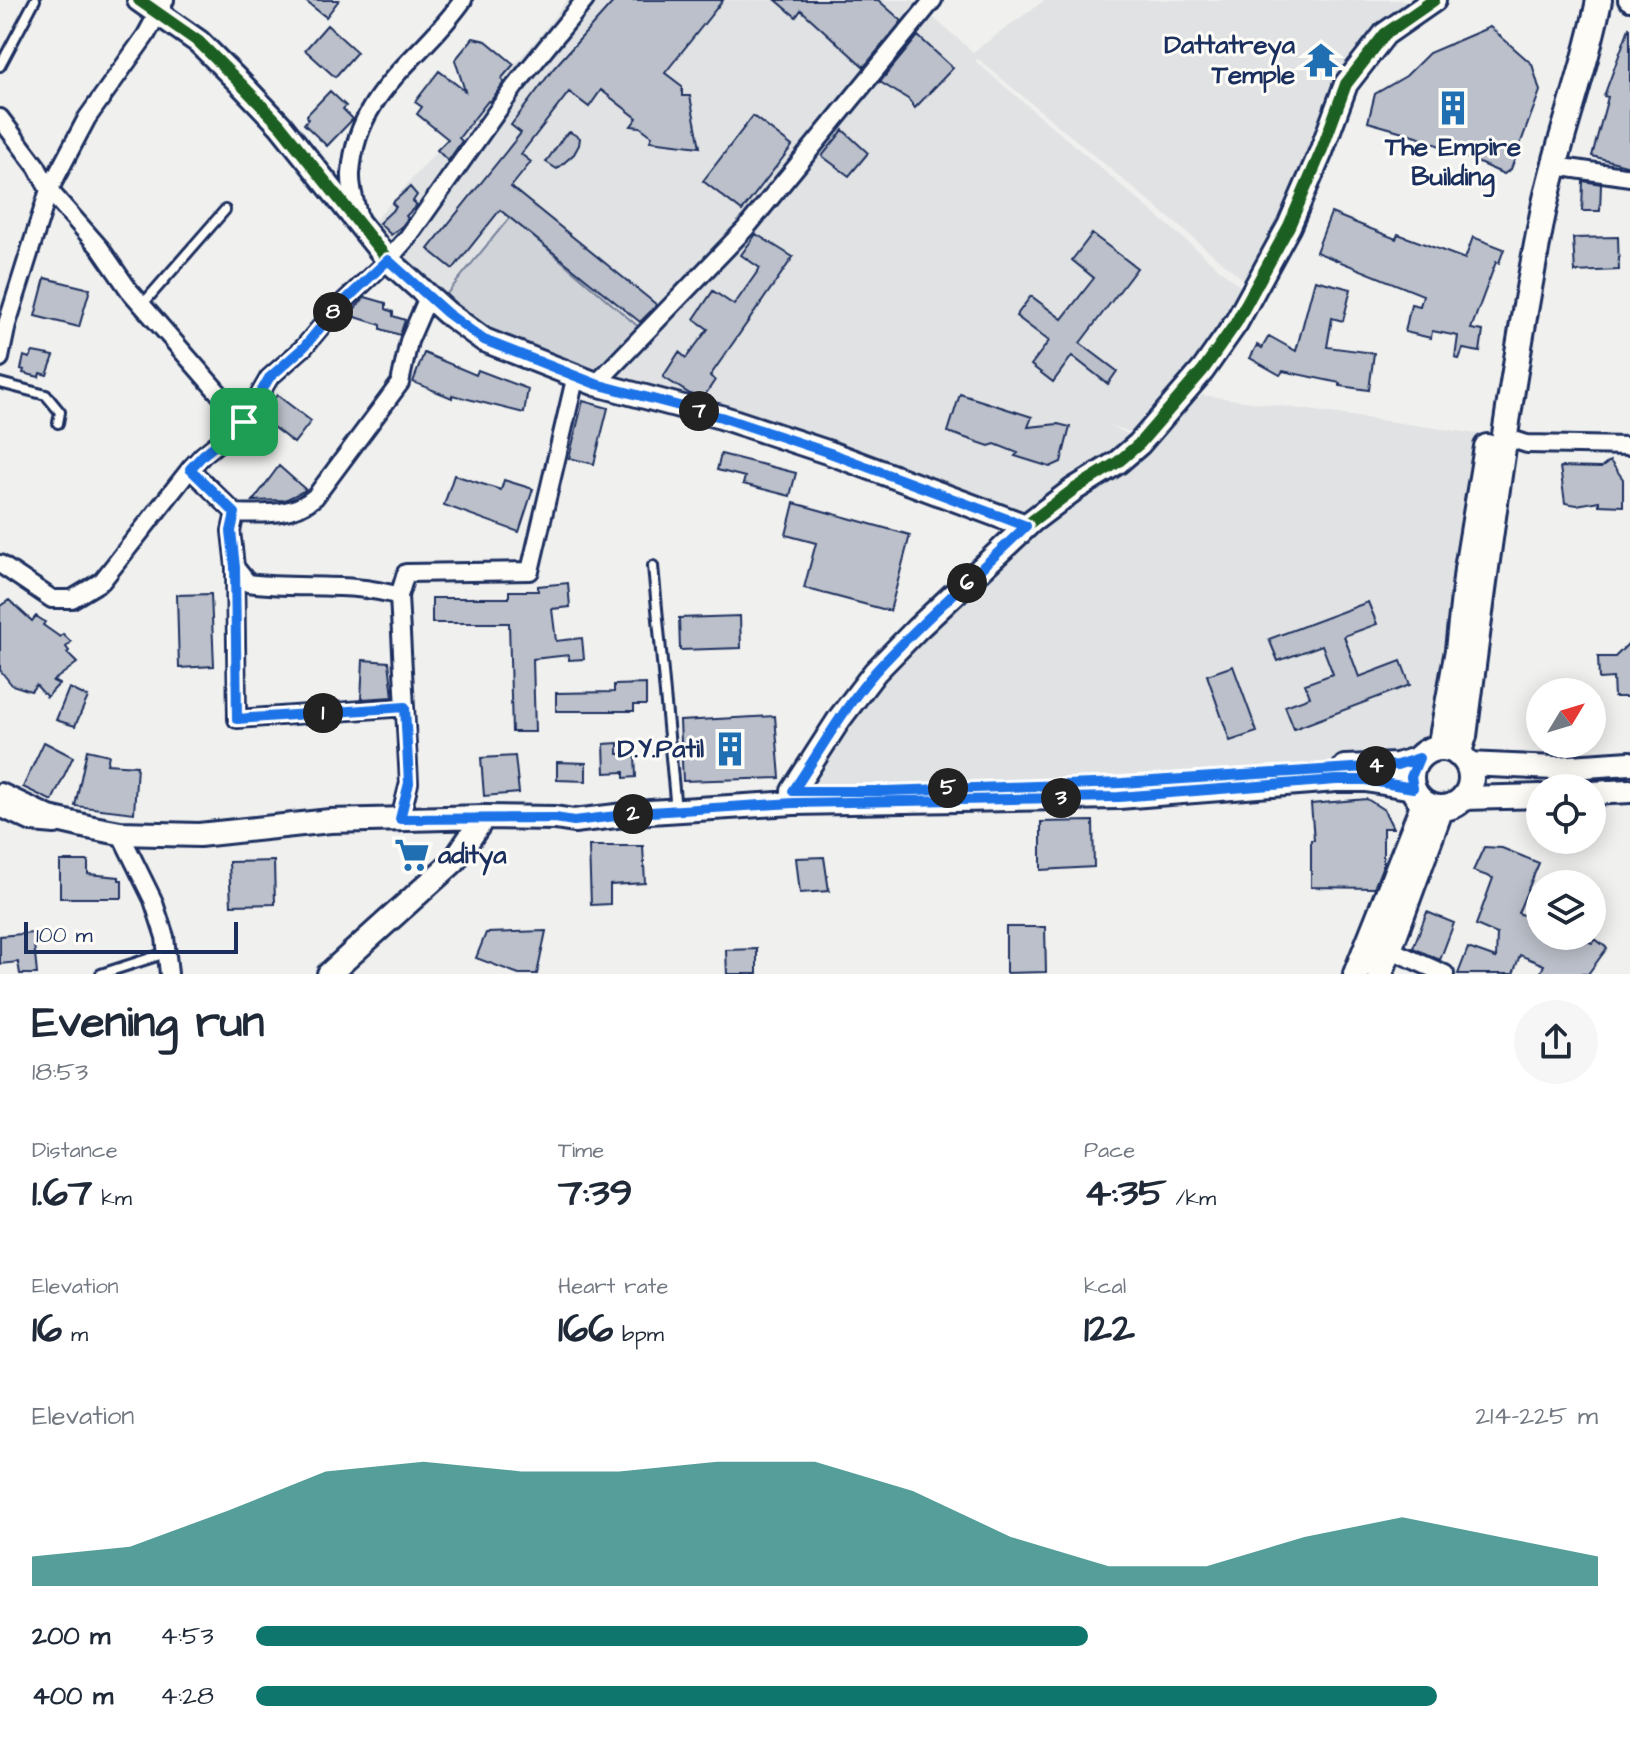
<!DOCTYPE html>
<html lang="en">
<head>
<meta charset="utf-8">
<style>
	:root { --surface:#fff; --page:#f6f6f7; --text:#1f2937; --muted:#747a83; --accent:#0f766e }
	body { margin:0; font-family:"Architects Daughter",sans-serif; background:var(--page); color:var(--text); height:100vh; display:flex; flex-direction:column; font-size:30px; white-space:nowrap }
	* { box-sizing:border-box; margin:0 }
	p { font-size:26px; color:var(--muted) }
	.icon { flex:none; width:44px; height:44px; fill:none; stroke:currentColor; stroke-width:2; stroke-linecap:round; stroke-linejoin:round }
	.map { position:relative; height:974px; overflow:hidden }
	.drawer { display:flex; flex-direction:column; background:var(--surface); flex:1 }
	.drawer>* { flex:none }
	.needle { width:52px; rotate:52deg }
	.tools { position:absolute; left:1526px; top:678px; display:grid; gap:16px }
	.tools a { display:grid; place-items:center; width:80px; height:80px; border-radius:50%; background:var(--surface); box-shadow:0 4px 20px #0003; font-size:40px }
	.scale { position:absolute; left:24px; bottom:20px; width:214px; box-sizing:border-box; padding-left:8px; border:4px solid #1b2f5e; border-top:0; font-size:22px; line-height:28px; white-space:nowrap; color:#1b2f5e; -webkit-text-stroke:6px #fdfcf7; paint-order:stroke }
	.pin { position:absolute; display:grid; place-items:center; width:68px; height:68px; color:#fff; margin:-34px; border-radius:16px; box-shadow:0 4px 12px #0006 }
	.km { position:absolute; width:40px; height:40px; margin:-20px; border-radius:50%; background:#222; color:#fff; font-size:22px; line-height:40px; text-align:center }
	.round { display:grid; place-items:center; flex:none; width:84px; height:84px; border-radius:42px; background:var(--page) }
	.headline { display:flex; align-items:center; justify-content:space-between; height:136px; padding:0 32px }
	h1 { font-size:44px; font-weight:800; line-height:60px }
	.metrics { display:grid; grid-template-columns:repeat(3,1fr); gap:12px; height:136px; padding:8px 32px }
	.metrics div { display:grid; align-content:center }
	.metrics b { font-size:40px; font-weight:800 }
	.metrics small { font-size:22px; font-weight:400 }
	.metrics p { font-size:22px }
	.chart { height:224px; padding:16px 32px }
	.chart p { display:flex; justify-content:space-between }
	.chart svg { width:100%; height:144px; margin-top:8px; fill:var(--accent); opacity:.7 }
	ul { padding:0 32px; list-style:none; font-size:26px }
	li { display:grid; grid-template-columns:128px 96px 1fr; align-items:center; height:60px }
	li i { height:20px; border-radius:10px; background:var(--accent) }
	.map>svg:first-child { display:block }
</style>
</head>
<body>
<div class="map">
<svg width="1630" height="974" viewBox="0 0 1630 974">
	<rect width="100%" height="100%" fill="#f0f0ee"/>
	<filter id="ink" filterUnits="userSpaceOnUse"><feTurbulence type="fractalNoise" baseFrequency=".0125" numOctaves="2"/><feDisplacementMap in="SourceGraphic" scale="16" xChannelSelector="R" yChannelSelector="G"/><feConvolveMatrix kernelMatrix="1 2 1 2 8 2 1 2 1" color-interpolation-filters="sRGB"/></filter>
	<g filter="url(#ink)">
		<path fill="#e0e2e3" d="M567,0h346l60,52 72,-52h379l-42,27 -131,259 -273,-227 -3,2 268,228 -21,46 -84,100 -31,-11 27,13 -113,83 -524,-181 -46,-30 -81,-83 168,-188z
			M1202,395l290,41 -22,138 -36,178 -15,11 -284,24 -338,7 76,-112 162,-156 113,-77z"/>
		<path fill="#d0d3d8" stroke="#76819b" stroke-width="2" d="M510,217l131,112 -40,50 -112,-49 -44,-34z"/>
		<path fill="#bbc0ca" stroke="#1b2f5e" stroke-width="2" d="M304,0h35l-13,17z
			M615,0h108l-58,73 17,13v10h8l10,51 -50,-6 2,-5 -12,-9 -9,-1 6,-8 -36,-28 -12,17 -20,-15 -48,62 10,8 -20,25 146,118 -17,17 -140,-112 -47,59 -25,-20 93,-116 -10,-8 43,-57z
			M776,0h102l24,21 -38,46 -63,-57 -5,7z
			M327,25l30,27 -22,25 -30,-27z
			M1490,27l42,37 8,27 -29,78 -7,5 -87,-38 -49,-14 7,-28 31,-18 23,-23z
			M1629,28l1,1v137l-38,-10 16,-59 -4,-1z
			M918,36l35,32 -38,40 -7,-9 -28,-17z
			M473,38l13,3 28,23 -13,15 3,3 -14,20 -2,-1 -29,37 3,3 -14,20 -11,-11 11,-11 -31,-25 5,-7 -7,-5 24,-31 26,20 -10,-31z
			M330,91l16,15 -3,3 10,10 -26,27 -23,-22 4,-5 -1,-4z
			M753,116l39,30 -50,65 -39,-30z
			M843,130l25,23 -19,23 -27,-20z
			M570,132l10,6 -1,7 -5,9 -17,15 -11,-7 18,-26z
			M1583,181l18,3 -1,27h-18z
			M410,187l7,8 -4,6 4,4 -11,11 2,2 -6,8 -11,9 -12,-12 17,-16 -4,-4z
			M1331,213l65,26 2,-5 67,25 8,-22 31,12 -5,14 -3,-1 -25,67 12,2 -3,21 -17,-3 -4,10 -4,-1 3,-22 -26,-5 -1,7 -26,-6 6,-28 9,2 3,-11 -107,-43z
			M756,234l37,23 -83,119 5,4 -12,18 -13,-4 -27,-17 16,-25 7,6 22,-29 -14,-10 19,-28 21,14 26,-37 -19,-13z
			M1092,234l45,34 -57,75 37,28 -9,13 -36,-28 -19,26 -22,-17 18,-24 -33,-25 15,-20 31,23 32,-41 -22,-18z
			M1618,237l1,33 -44,2 -2,-34z
			M45,278l45,11 -11,38 -44,-11z
			M1315,280l36,9 -8,32 -11,-3 -5,29 47,6 -5,37 -29,-4v-3l-57,-12 -3,4 -30,-17 7,-13 5,3 7,-12 27,15z
			M365,297l21,6v6l7,3v4l12,4 -5,15 -19,-6v-4l-32,-10z
			M33,352l21,4 -7,19 -7,-2 -1,4 -16,-4 1,-3 -3,-1 3,-13 5,2z
			M424,353l52,22 2,-5 50,19 -4,24 -72,-18v3l-39,-16z
			M960,394l72,23 -4,10 30,-3 12,3 -9,35 -11,5 -35,-11 3,-3 -23,-9 -6,2 -41,-14z
			M277,395l34,26 -17,22 -34,-26z
			M583,401l25,7 -14,56 -25,-6z
			M721,454l75,19 -6,23 -47,-12 2,-7 -28,-7z
			M1610,461l13,18v27l-24,-1v-4l-22,4 -12,-2 -5,-36 41,1z
			M279,466l27,24 -21,10 -32,1z
			M454,475l47,15 3,-10 29,9 -14,43 -75,-27z
			M794,503l116,32 -20,76 -86,-23 12,-45 -30,-8z
			M568,583l2,24 -18,2 4,32 26,-3 2,21 -15,1v-5l-36,4 2,73h-23l-3,-109h-77v-25h77v-7h29v-5z
			M211,594l3,72 -35,2 -2,-73z
			M9,600l23,21 4,-5 9,6 -2,3 17,12 3,-3 8,8 -5,5 3,4 -2,2 10,10 -24,18 6,3 -12,13 -11,-12 -5,6 -19,-6 -12,-15v-64z
			M1368,602l9,22 -33,12 15,41 42,-16 9,24 -116,44 -9,-23 25,-9 -5,-13 28,-10 -11,-29 -44,16 -9,-22z
			M740,616l1,32 -61,2 -1,-32z
			M1630,642v55h-16l-1,-19 -14,1 -1,-22h17z
			M363,660l26,2 4,35 -32,2z
			M1233,666l24,66 -27,9 -23,-66z
			M646,684v21h-12v6h-78v-18l58,-1v-7z
			M69,688l19,9 -13,29 -19,-6z
			M775,716l5,62 -97,3 -3,-60z
			M44,742l29,15 -21,44 -29,-14z
			M618,743v11h17l1,23 -12,1v-6l-19,1 -1,-29z
			M87,750l22,5 -2,9 30,2 -3,47 -59,-7z
			M515,756l4,37 -35,3 -3,-38z
			M557,762l29,1v18l-29,-1z
			M1367,799l17,11 9,18h-10v37l-9,23 -63,-1v-47h3l-3,-36z
			M1093,821l1,46 -53,3v-48z
			M589,846h54l2,37 -35,2v19l-19,1z
			M1484,847l18,1 37,15 -21,50 22,9v14h34l18,7 3,-4 12,9 -19,26h-48l4,-9 -24,-10 -7,19h-55l10,-26 28,10 1,-24 -21,-9 17,-47 -20,-7z
			M824,857l5,34 -29,2 -4,-35z
			M60,861h28v13l31,3v3h3v18h-62z
			M274,861l1,43 -44,1 -2,-43z
			M1427,912l27,11 -14,37 -27,-12z
			M1006,927h39l1,45 -40,1z
			M546,931l-9,43h-18l-43,-16 10,-25z
			M33,933l4,41h-17l-2,-12 -18,2v-28z
			M757,949v25h-30l-1,-24z"/>
		<g fill="none" stroke-linecap="round" stroke-linejoin="round">
			<g stroke="#1b2f5e" stroke-width="14">
				<path id="lane" d="M0,66l35,-66
					M142,305l83,-95
					M0,383l46,12 14,17 -2,11
					M653,566l22,234
					M101,974l65,-21"/>
			</g>
			<g stroke="#1b2f5e" stroke-width="22">
				<path id="street" d="M1627,0l3,2
					M0,118l37,49 12,23 51,58 29,42 115,132
					M1555,166l75,11
					M360,223c-3,-15 -10,-33 -9,-49 5,-84 70,-113 112,-174
					M0,358l7,-34 42,-134 38,-72 59,-83 19,-35
					M596,384l150,-156 187,-228
					M1505,437l22,7 103,2
					M190,469l45,44 -4,18 4,36 13,16c50,7 102,-2 151,13l10,187 -9,36
					M235,513c28,1 58,3 80,-16l85,-114 9,-42 20,-46
					M0,564l52,35h20l30,-18 88,-112 13,-14 41,-33 25,-44 35,-31 31,-37 53,-50 20,-23 107,-151 70,-86
					M235,567l2,152 168,-12
					M399,596l7,-23 124,-2 46,-196
					M0,808l32,15 23,2
					M120,833l33,67 12,37 4,37
					M1389,949l56,25"/>
			</g>
			<g stroke="#1b2f5e" stroke-width="28">
				<path id="secondary" d="M139,0l60,42 41,41 40,42 108,135 59,53 37,27 112,44 125,33 109,36 196,73
					M1467,764l89,4 74,-5
					M1345,767l52,-2 22,-7
					M1592,793l38,-2
					M0,795l49,23 39,9 32,6 79,2 131,-14 154,-4 71,1 19,3 76,-9 144,-9 325,-6 217,-17h30l47,8
					M1463,798l77,-2
					M794,803l-1,-12 47,-73 35,-46 42,-43 115,-108 41,-31 45,-28 21,-18 64,-74 33,-47 53,-97 32,-74 25,-68 39,-50 49,-34
					M329,974l125,-113 30,-44"/>
			</g>
			<g stroke="#1b2f5e" stroke-width="30">
				<path id="primary" d="M1440,748l18,-98 9,-81 20,-122
					M1411 778a30 30 0 1 1 60 0a30 30 0 1 1-60 0Z
					M1458,754l6,-18c22,-174 45,-347 78,-518 14,-74 43,-144 57,-218
					M1356,974l68,-171
					M1380,974l61,-166"/>
			</g>
			<use href="#lane" stroke="#fdfcf7" stroke-width="8"/>
			<use href="#street" stroke="#fdfcf7" stroke-width="16"/>
			<use href="#secondary" stroke="#fdfcf7" stroke-width="22"/>
			<use href="#primary" stroke="#fdfcf7" stroke-width="24"/>
			<g stroke="#fdfcf7" stroke-width="17">
				<path id="cycleway" d="M139,0l60,42 41,41 40,42 108,135 59,53 37,27 112,44 125,33 109,36 196,73
					M794,803l-1,-12 47,-73 35,-46 42,-43 115,-108 41,-31 45,-28 21,-18 64,-74 33,-47 53,-97 32,-74 25,-68 39,-50 49,-34"/>
			</g>
			<use href="#cycleway" stroke="#1b5e20" stroke-width="12"/>
		</g>
	</g>
	<g fill="none" stroke-linecap="round" stroke-linejoin="round" filter="url(#ink)">
		<g stroke="#fff" stroke-width="16">
			<path id="route" d="M388,260l59,53 37,27 112,44 125,33 109,36 196,73c-49,48 -103,93 -150,145 -32,36 -56,80 -83,120h92l237,-8 275,-18 22,-7 -8,19 2,11 -47,-8h-30l-217,17 -325,6 -144,9 -76,9 -19,-3 -155,1 9,-36 -4,-76 -168,12 -2,-152 -4,-36 4,-18 -45,-44 13,-14 41,-33 25,-44 35,-31 31,-37z"/>
		</g>
		<use href="#route" stroke="#1a73e8" stroke-width="10"/>
	</g>
	<defs>
		<g id="temple-bare" transform="scale(2.76)"><path d="M0-6L5-2H3V0L6.5 2.5H4V6H1.5V3h-3V6H-4V2.5H-6.5L-3 0V-2H-5Z" fill="#1f6fb2" stroke="#fdfcf7" stroke-width="2.5" paint-order="stroke"/></g>
		<g id="building-bare" transform="scale(2.76)"><path d="M-4-6H4V6H1V3H-1V6H-4ZM-2.5-4.3h1.7v1.8h-1.7ZM.8-4.3h1.7v1.8H.8ZM-2.5-1h1.7V.8h-1.7ZM.8-1h1.7V.8H.8Z" fill="#1f6fb2" stroke="#fdfcf7" stroke-width="2.5" paint-order="stroke"/></g>
		<g id="supermarket-bare" transform="scale(2.76)"><path d="M-6-5.5h2.5l.6 2H6L4.5 2H-2.5L-4.4-4H-6ZM-1.5 3.2a1.3 1.3 0 1 0 .1 0ZM3 3.2a1.3 1.3 0 1 0 .1 0Z" fill="#1f6fb2" stroke="#fdfcf7" stroke-width="2.5" paint-order="stroke"/></g>
	</defs>
	<g fill-rule="evenodd">
		<use href="#temple-bare" x="1321" y="60"/>
		<use href="#building-bare" x="1453" y="108"/>
		<use href="#building-bare" x="730" y="749"/>
		<use href="#supermarket-bare" x="412" y="855"/>
	</g>
	<g text-anchor="middle" dominant-baseline="central" stroke-width="6" stroke-linejoin="round" paint-order="stroke">
		<g font-size="26" font-weight="bold" fill="#1b2f5e" stroke="#fdfcf7" text-anchor="end">
			<text x="1295" y="45">Dattatreya<tspan x="1295" dy="30">Temple</tspan></text>
			<text x="1453" y="147" text-anchor="middle">The Empire<tspan x="1453" dy="30">Building</tspan></text>
			<text x="704" y="749">D.Y.Patil</text>
			<text x="438" y="855" text-anchor="start">aditya</text>
		</g>
	</g>
</svg>
<div class="tools">
<a><svg class="needle" viewBox="-14 -14 28 28"><path d="M0-13l5 13h-10z" fill="#e53935"/><path d="M0 13l5-13h-10z" fill="#747a83"/></svg></a>
<a><svg class="icon" aria-label="locate" viewBox="0 0 24 24"><circle cx="12" cy="12" r="6"/><path d="M12 2v4M12 18v4M2 12h4M18 12h4"/></svg></a>
<a><svg class="icon" aria-label="layers" viewBox="0 0 24 24"><path d="M12 4l9 5-9 5-9-5zM3 14l9 5 9-5"/></svg></a>
</div>
<div class="scale">100 m</div>
<div class="pin" style="left:244px;top:422px;background:#1e9e55"><svg class="icon" aria-label="arrive" viewBox="0 0 24 24"><path d="M6 21V4h12l-3 4 3 4H6"/></svg></div>
<b class="km" style="left:323px;top:713px">1</b>
<b class="km" style="left:633px;top:814px">2</b>
<b class="km" style="left:1061px;top:798px">3</b>
<b class="km" style="left:1376px;top:766px">4</b>
<b class="km" style="left:948px;top:788px">5</b>
<b class="km" style="left:967px;top:583px">6</b>
<b class="km" style="left:699px;top:411px">7</b>
<b class="km" style="left:333px;top:312px">8</b>
</div>
<section class="drawer">
<div class="headline"><div><h1>Evening run</h1><p>18:53</p></div><a class="round"><svg class="icon" aria-label="share" viewBox="0 0 24 24"><path d="M12 15V3M7 8l5-5 5 5M5 13v7h14v-7"/></svg></a></div>
<div class="metrics">
<div><p>Distance</p><b>1.67<small> km</small></b></div>
<div><p>Time</p><b>7:39</b></div>
<div><p>Pace</p><b>4:35<small> /km</small></b></div>
</div>
<div class="metrics">
<div><p>Elevation</p><b>16<small> m</small></b></div>
<div><p>Heart rate</p><b>166<small> bpm</small></b></div>
<div><p>kcal</p><b>122</b></div>
</div>
<div class="chart"><p><span>Elevation</span>214–225 m</p>
<svg viewBox="0 0 160 44" preserveAspectRatio="none"><path d="M0 44V35L10 32L20 21L30 9L40 6L50 9L60 9L70 6L80 6L90 15L100 29L110 38L120 38L130 29L140 23L150 29L160 35V44z"/></svg>
</div>
<ul>
<li><b>200 m</b>4:53<i style="width:62%"></i></li>
<li><b>400 m</b>4:28<i style="width:88%"></i></li>
</ul>
</section>
</body>
</html>
